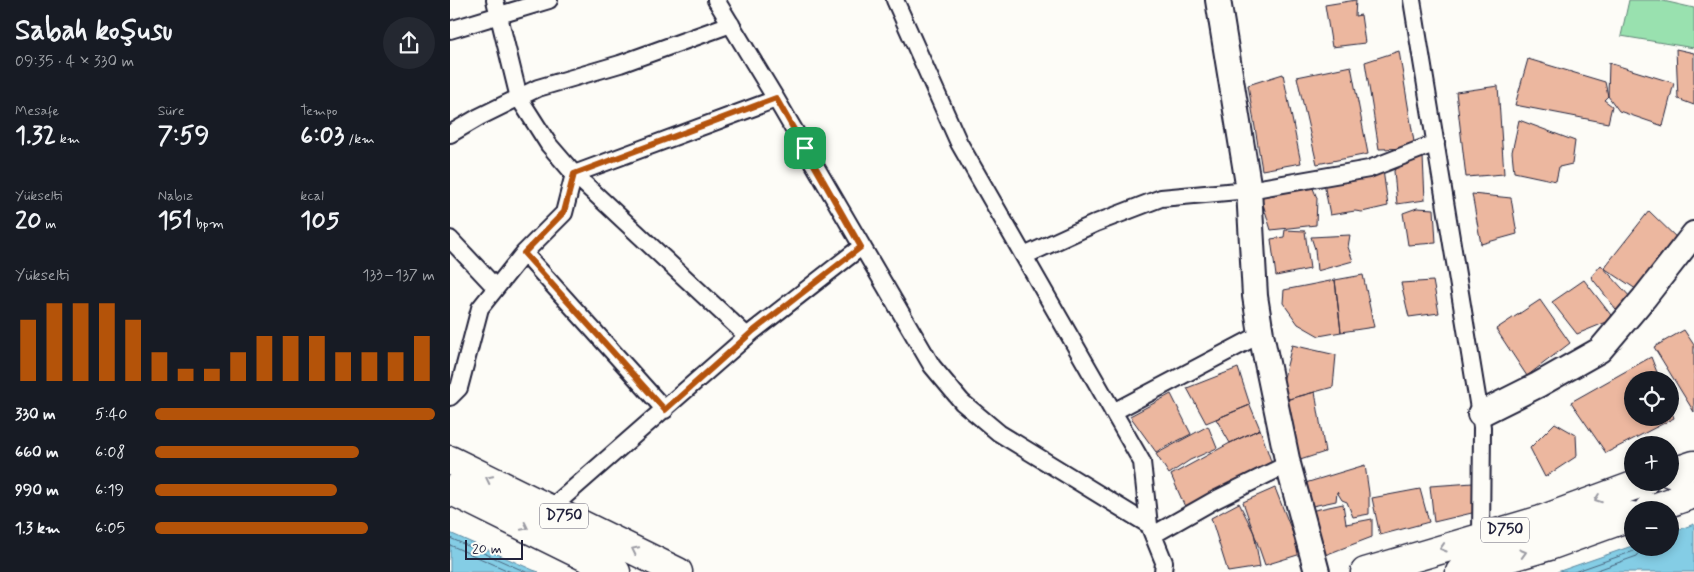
<!DOCTYPE html>
<html lang="tr">
<head>
<meta charset="utf-8">
<style>
	:root { --surface:#171b24; --page:#242831; --text:#f1f3f6; --muted:#9ea1a6; --accent:#b45309 }
	body { margin:0; font-family:Mynerve,sans-serif; background:var(--page); color:var(--text); height:100vh; display:flex; flex-direction:column; font-size:19px; white-space:nowrap }
	* { box-sizing:border-box; margin:0 }
	p { font-size:16px; color:var(--muted) }
	.icon { flex:none; width:28px; height:28px; fill:none; stroke:currentColor; stroke-width:2; stroke-linecap:round; stroke-linejoin:round }
	.map { position:relative; flex:1; overflow:hidden }
	.side { display:flex; flex-direction:column; background:var(--surface); width:450px }
	.side>* { flex:none }
	.controls { position:absolute; left:1174px; top:371px; display:grid; gap:10px }
	.controls a { display:grid; place-items:center; width:55px; height:55px; border-radius:50%; background:var(--surface); box-shadow:0 2px 8px #0003; font-size:25px }
	.scale { position:absolute; left:15px; bottom:12px; width:58px; box-sizing:border-box; padding-left:5px; border:2px solid #22223b; border-top:0; font-size:14px; line-height:18px; white-space:nowrap; color:#22223b; -webkit-text-stroke:4px #fdfcf7; paint-order:stroke }
	.pin { position:absolute; display:grid; place-items:center; width:42px; height:42px; color:#fff; margin:-21px; border-radius:10px; box-shadow:0 2px 8px #0006 }
	.round { display:grid; place-items:center; flex:none; width:52px; height:52px; border-radius:26px; background:var(--page) }
	.overview { display:flex; align-items:center; justify-content:space-between; height:85px; padding:0 15px }
	h1 { font-size:28px; font-weight:800; line-height:38px }
	.stats { display:grid; grid-template-columns:repeat(3,1fr); gap:8px; height:85px; padding:5px 15px }
	.stats div { display:grid; align-content:center }
	.stats b { font-size:25px; font-weight:800 }
	.stats small { font-size:14px; font-weight:400 }
	.stats p { font-size:14px }
	.chart { height:140px; padding:10px 15px }
	.chart p { display:flex; justify-content:space-between }
	.chart svg { width:100%; height:90px; margin-top:5px; stroke:var(--accent); stroke-width:6 }
	ul { padding:0 15px; list-style:none; font-size:16px }
	li { display:grid; grid-template-columns:80px 60px 1fr; align-items:center; height:38px }
	li i { height:12px; border-radius:6px; background:var(--accent) }
	main { display:flex; flex:1; min-height:0 }
	.map>svg:first-child { display:block }
</style>
</head>
<body>
<main>
<section class="side">
<div class="overview"><div><h1>Sabah koşusu</h1><p>09:35 · 4 × 330 m</p></div><a class="round"><svg class="icon" aria-label="share" viewBox="0 0 24 24"><path d="M12 15V3M7 8l5-5 5 5M5 13v7h14v-7"/></svg></a></div>
<div class="stats">
<div><p>Mesafe</p><b>1.32<small> km</small></b></div>
<div><p>Süre</p><b>7:59</b></div>
<div><p>Tempo</p><b>6:03<small> /km</small></b></div>
</div>
<div class="stats">
<div><p>Yükselti</p><b>20<small> m</small></b></div>
<div><p>Nabız</p><b>151<small> bpm</small></b></div>
<div><p>kcal</p><b>105</b></div>
</div>
<div class="chart"><p><span>Yükselti</span>133–137 m</p>
<svg viewBox="0 0 160 44" preserveAspectRatio="none"><path d="M5 44V14M15 44V6M25 44V6M35 44V6M45 44V14M55 44V30M65 44V38M75 44V38M85 44V30M95 44V22M105 44V22M115 44V22M125 44V30M135 44V30M145 44V30M155 44V22"/></svg>
</div>
<ul>
<li><b>330 m</b>5:40<i style="width:100%"></i></li>
<li><b>660 m</b>6:08<i style="width:73%"></i></li>
<li><b>990 m</b>6:19<i style="width:65%"></i></li>
<li><b>1.3 km</b>6:05<i style="width:76%"></i></li>
</ul>
</section>
<div class="map">
<svg width="1244" height="572" viewBox="0 0 1244 572">
	<rect width="100%" height="100%" fill="#fdfcf7"/>
	<filter id="ink" filterUnits="userSpaceOnUse"><feTurbulence type="fractalNoise" baseFrequency=".02" numOctaves="2"/><feDisplacementMap in="SourceGraphic" scale="10" xChannelSelector="R" yChannelSelector="G"/><feConvolveMatrix kernelMatrix="1 2 1 2 8 2 1 2 1" color-interpolation-filters="sRGB"/></filter>
	<g filter="url(#ink)">
		<path fill="#99e1af" stroke="#5e8275" d="M1179,0h30l35,8v40l-73,-12z"/>
		<path fill="#84cde5" stroke="#5d89a1" d="M1244,524v48h-137l75,-26v2h38v-15z
			M0,533l83,37 6,2h-89z"/>
		<g fill="none" stroke-linecap="round" stroke-linejoin="round">
			<path stroke="#49667f" stroke-width="1" d="M0,538l76,34
				M0,545l61,27
				M1124,572l60,-21 3,-3
				M1142,572l45,-16 6,-8"/>
		</g>
		<path fill="#ecb79f" stroke="#22223b" d="M906,0l-1,16 6,-1 4,28 -33,4 -7,-42z
			M1226,49l18,4v52l-16,-6z
			M949,51l16,97 -36,1 -14,-87z
			M1078,59l77,23 3,14 -4,4 8,6 -4,17 -93,-18z
			M1159,63l65,20 -11,43 -44,-15 -11,-15z
			M901,66l17,88 -51,10 -20,-87z
			M833,74l18,89 -39,7 -14,-85z
			M1048,86l6,88 -38,3 -10,-85z
			M1069,120l56,21 -3,23 -13,3 -3,14 -42,-9 -2,-20z
			M973,157l2,43 -28,4 -3,-33 5,-10z
			M933,170l5,36 -26,6 -7,-1 -25,4 -7,-37z
			M860,181l7,17 -1,27 -45,5 -12,-39z
			M1022,194l39,4 6,36 -36,10z
			M967,208l17,1 2,34 -28,2 -5,-32z
			M1199,211l33,32 -40,50 -38,-25z
			M835,230l20,1 5,38 -34,7 -5,-37 13,-2z
			M900,235l-2,12 5,14 -36,10 -2,-22 -4,-12z
			M1151,265l31,34 -13,14 -28,-36z
			M913,275l11,52 -33,5 -6,-52z
			M885,280l6,52 -22,4 -21,-12 -15,-21 1,-13z
			M1134,280l30,39 -37,15 -25,-32z
			M983,281l6,32 -30,4 -8,-34z
			M1090,300l30,43 -43,33 -31,-47z
			M1234,330l10,15v67l-40,-65z
			M842,345l44,10 -3,32 -55,15z
			M1201,357l9,23h-28v38h38v-11l4,11 -68,35 -35,-51z
			M788,368l12,37 -44,18 -19,-35z
			M865,392l10,60 -31,10 -16,-60z
			M721,394l20,40 -35,18 -26,-36z
			M800,405l10,24 -30,14 -14,-24z
			M1105,423l21,12 1,21 -32,21 -15,-29z
			M758,426l9,22 -27,12 -21,14 -13,-20z
			M810,429l12,35 -86,45 -15,-34 59,-32z
			M915,465l4,28v21l-16,3 -6,-15 -5,-2 -5,-8 -1,9 -28,6 -6,-23z
			M1023,483l3,29 -42,10 -4,-36z
			M825,488l26,66 -36,11 -22,-63z
			M970,489l9,33 -49,13 -8,-37z
			M789,503l15,30 6,34 -32,5 -17,-54z
			M893,504l3,20 26,-5v18l-47,18 -15,-44z"/>
		<g fill="none" stroke-linecap="round" stroke-linejoin="round">
			<g stroke="#22223b" stroke-width="20">
				<path id="street" d="M45,0l24,98 30,47 25,29 173,162
					M266,0l60,99 156,267 30,36 37,31 150,92 15,37 -1,10
					M445,0l64,143 183,319 7,63
					M962,0l70,427 -1,110
					M0,30l99,-30
					M0,134l29,-17 59,-29 82,-24 111,-40
					M0,239l46,49
					M74,253l141,157
					M574,256l72,-33 65,-25 88,-8 120,-21 67,-26
					M0,397l9,-9 21,-80 44,-55 40,-40 10,-39 202,-75
					M663,412l148,-78
					M100,509l202,-177 109,-85
					M703,535l60,-34 75,-37"/>
			</g>
			<g stroke="#22223b" stroke-width="28">
				<path id="secondary" d="M768,0l31,190 6,106 6,38 27,130 29,108
					M1030,414l58,-29 62,-35 44,-52 50,-64"/>
			</g>
			<g stroke="#22223b" stroke-width="31">
				<path id="highway" d="M0,460l228,112
					M1220,473l24,-8
					M0,490l166,82
					M1198,510l46,-16
					M915,572l176,-52 103,-38
					M1010,572l89,-26 83,-30"/>
			</g>
			<use href="#street" stroke="#fdfcf7" stroke-width="16"/>
			<use href="#secondary" stroke="#fdfcf7" stroke-width="24"/>
			<use href="#highway" stroke="#fdfcf7" stroke-width="28"/>
		</g>
		<defs><path id="oneway-chevron" d="M-2-3.5L2.5 0L-2 3.5" fill="none" stroke-width="1.6" stroke-linecap="round" stroke-linejoin="round" transform="scale(1.25)"/></defs>
		<g stroke="#9a9aa2">
			<use href="#oneway-chevron" transform="translate(39 479) rotate(-154)"/>
			<use href="#oneway-chevron" transform="translate(1148 499) rotate(160)"/>
			<use href="#oneway-chevron" transform="translate(75 527) rotate(26)"/>
			<use href="#oneway-chevron" transform="translate(993 548) rotate(163)"/>
			<use href="#oneway-chevron" transform="translate(185 550) rotate(-154)"/>
			<use href="#oneway-chevron" transform="translate(1073 553) rotate(-16)"/>
		</g>
	</g>
	<g fill="none" stroke-linecap="round" stroke-linejoin="round" filter="url(#ink)">
		<g stroke="#fff" stroke-width="10">
			<path id="route" d="M326,98l85,149 -109,85 -87,78 -141,-157 40,-41 10,-38z"/>
		</g>
		<use href="#route" stroke="#b45309" stroke-width="6"/>
	</g>
	<g text-anchor="middle" dominant-baseline="central" stroke-width="5" stroke-linejoin="round" paint-order="stroke">
		<g fill="#fdfcf7" stroke="#646373" stroke-width="1">
			<rect x="90" y="503.5" width="48" height="25" rx="4"/>
			<rect x="1031" y="517.5" width="48" height="25" rx="4"/>
		</g>
		<g font-size="15" font-weight="bold" fill="#22223b">
			<text x="114" y="516">D750</text>
			<text x="1055" y="530">D750</text>
		</g>
	</g>
</svg>
<div class="controls">
<a><svg class="icon" aria-label="locate" viewBox="0 0 24 24"><circle cx="12" cy="12" r="6"/><path d="M12 2v4M12 18v4M2 12h4M18 12h4"/></svg></a>
<a>+</a>
<a>−</a>
</div>
<div class="scale">20 m</div>
<div class="pin" style="left:355px;top:148px;background:#1e9e55"><svg class="icon" aria-label="arrive" viewBox="0 0 24 24"><path d="M6 21V4h12l-3 4 3 4H6"/></svg></div>
</div>
</main>
</body>
</html>
